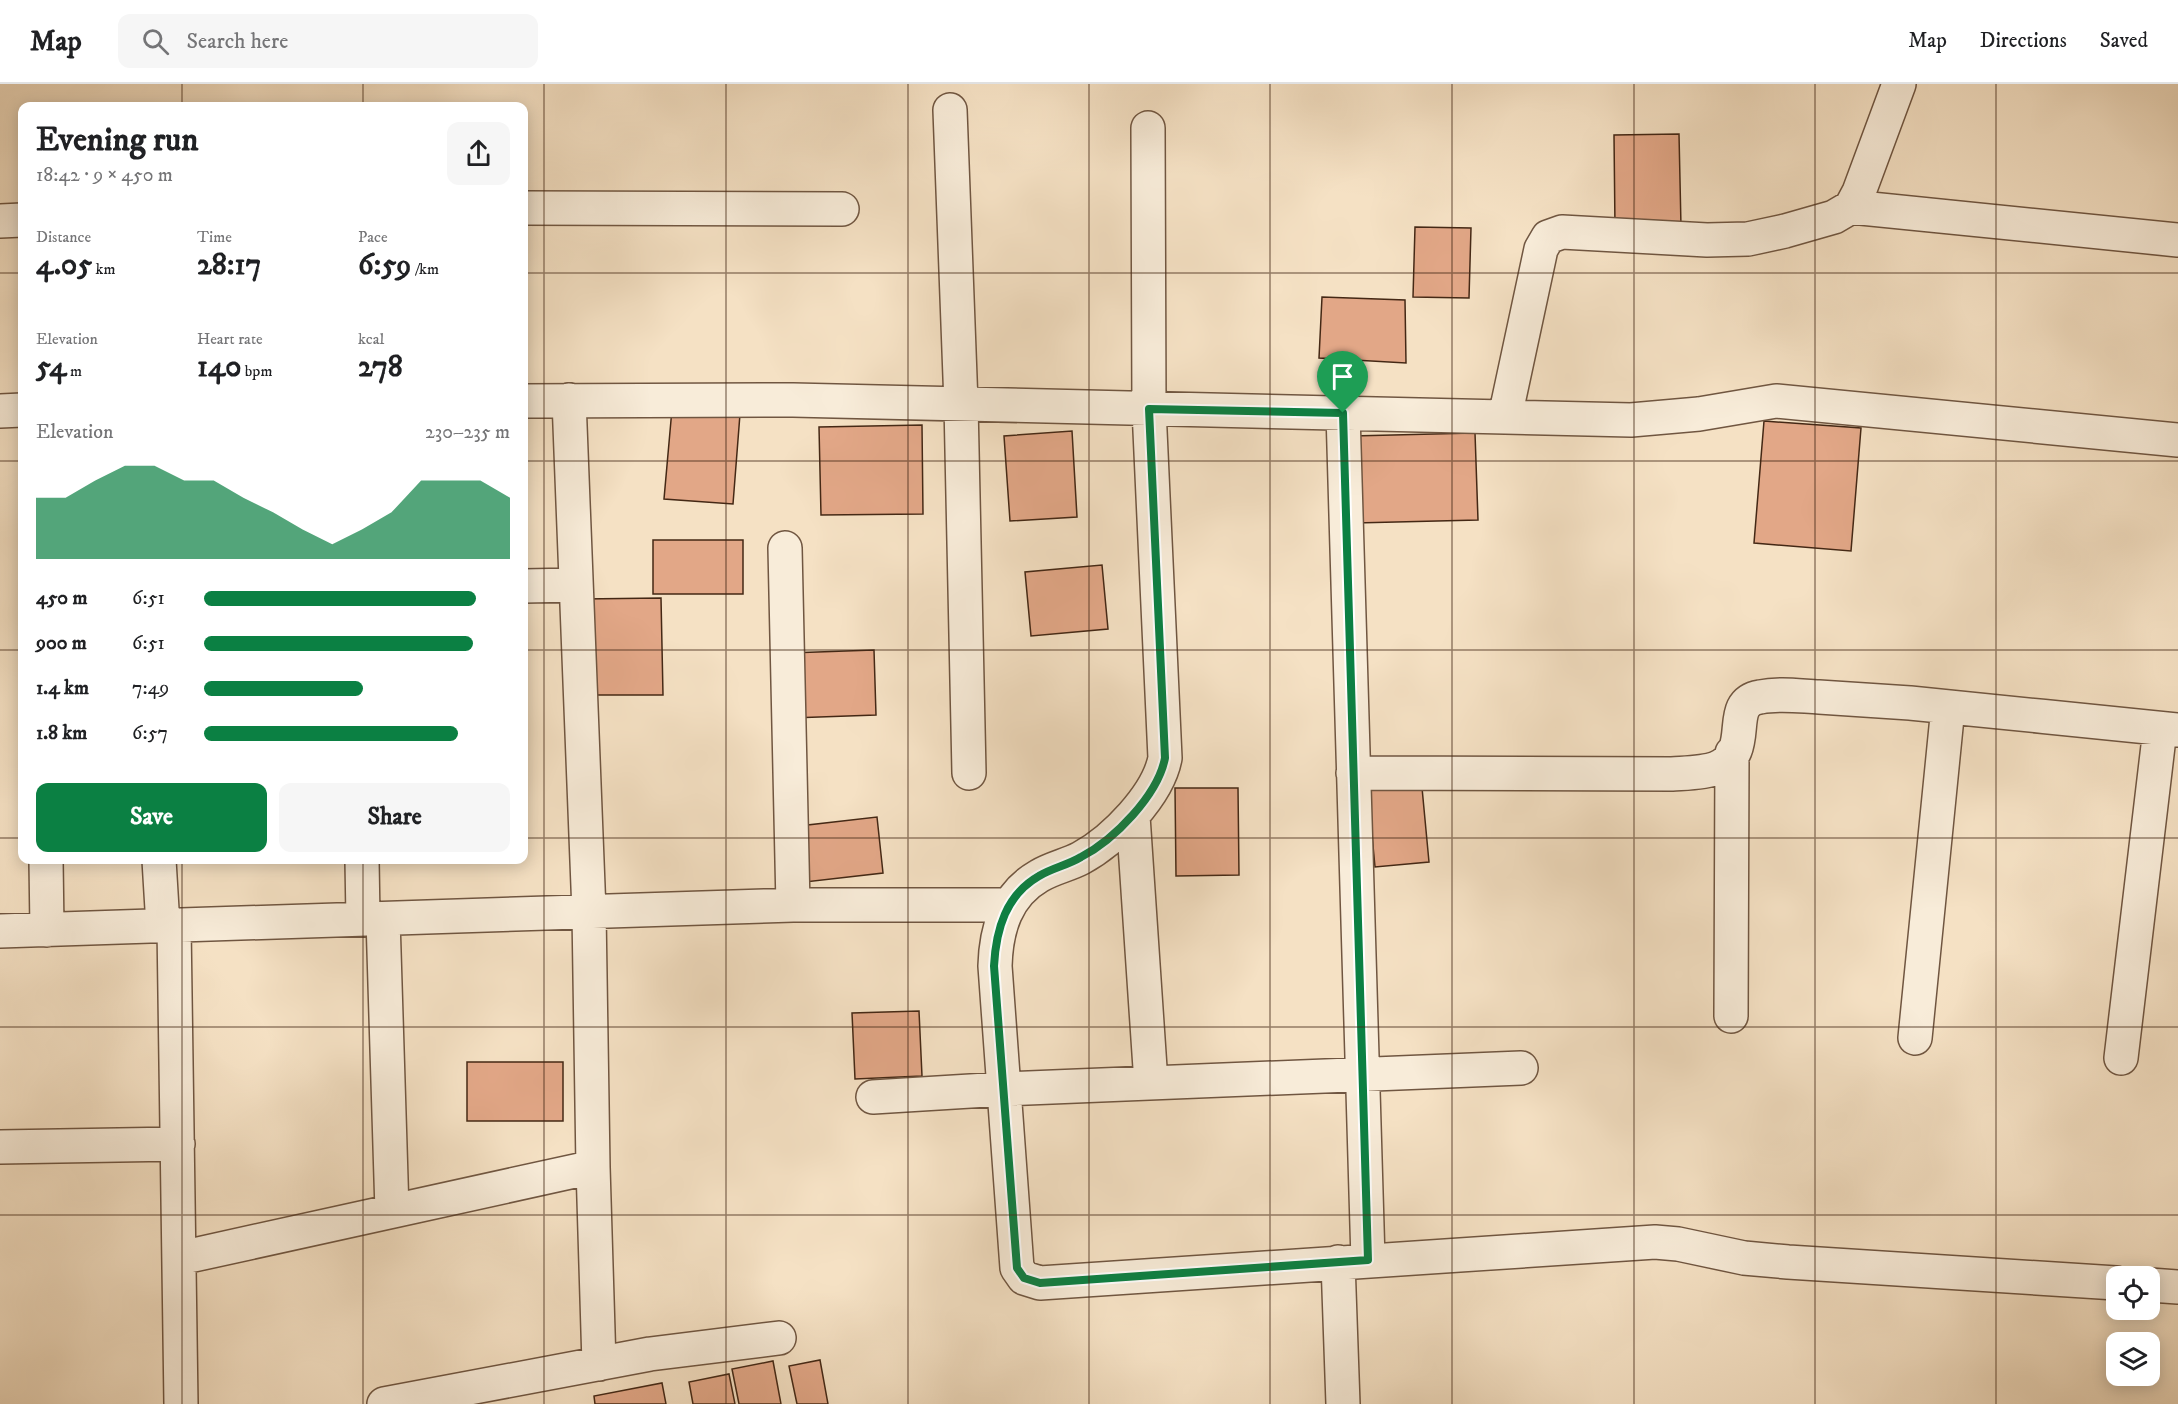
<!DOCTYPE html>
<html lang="en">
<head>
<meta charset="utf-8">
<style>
	:root { --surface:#fff; --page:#f6f6f6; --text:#202124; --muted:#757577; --line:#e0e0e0; --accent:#0b8043 }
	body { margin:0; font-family:"IM FELL DW Pica",serif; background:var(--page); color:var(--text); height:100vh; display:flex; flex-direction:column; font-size:22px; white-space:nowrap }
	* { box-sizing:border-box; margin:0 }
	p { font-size:20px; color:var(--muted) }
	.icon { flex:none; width:33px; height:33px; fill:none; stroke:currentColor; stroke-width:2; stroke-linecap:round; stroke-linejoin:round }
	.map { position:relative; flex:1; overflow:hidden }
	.details { position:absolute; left:18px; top:18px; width:510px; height:762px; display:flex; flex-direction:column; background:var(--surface); border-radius:12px; box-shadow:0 3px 15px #0003 }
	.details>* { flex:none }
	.buttons { position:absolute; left:2106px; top:1182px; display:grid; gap:12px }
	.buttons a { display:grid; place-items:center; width:54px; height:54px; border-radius:12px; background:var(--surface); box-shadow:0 3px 15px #0003; font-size:30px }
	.pin { position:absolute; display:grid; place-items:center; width:51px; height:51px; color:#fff; margin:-62px -26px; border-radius:50% 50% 50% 0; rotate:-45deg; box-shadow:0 0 6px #0007 }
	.pin .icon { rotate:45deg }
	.round { display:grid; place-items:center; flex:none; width:63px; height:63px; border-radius:12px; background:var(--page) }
	.summary { display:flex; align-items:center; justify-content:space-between; height:102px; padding:0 18px }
	h1 { font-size:33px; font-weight:700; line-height:45px }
	.stats { display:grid; grid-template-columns:repeat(3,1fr); gap:9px; height:102px; padding:6px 18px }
	.stats div { display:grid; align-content:center }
	.stats b { font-size:30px; font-weight:700 }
	.stats small { font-size:16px; font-weight:400 }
	.stats p { font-size:16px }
	.chart { height:168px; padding:12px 18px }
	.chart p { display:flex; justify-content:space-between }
	.chart svg { width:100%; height:108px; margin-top:6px; fill:var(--accent); opacity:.7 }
	.primary-button { display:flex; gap:12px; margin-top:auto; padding:12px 18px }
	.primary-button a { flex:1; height:69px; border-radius:12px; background:var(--accent); color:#fff; font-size:24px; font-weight:700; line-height:69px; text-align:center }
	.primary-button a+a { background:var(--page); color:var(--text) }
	ul { padding:0 18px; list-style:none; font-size:20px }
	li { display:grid; grid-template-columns:96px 72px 1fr; align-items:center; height:45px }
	li i { height:15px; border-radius:8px; background:var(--accent) }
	header { display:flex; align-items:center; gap:36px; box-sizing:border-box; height:84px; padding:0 30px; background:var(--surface); border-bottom:2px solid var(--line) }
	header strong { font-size:28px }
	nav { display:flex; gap:33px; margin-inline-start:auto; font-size:21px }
	.search { width:420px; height:54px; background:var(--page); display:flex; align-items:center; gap:15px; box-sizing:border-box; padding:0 21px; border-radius:12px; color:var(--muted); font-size:22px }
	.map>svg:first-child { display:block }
</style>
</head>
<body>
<header>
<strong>Map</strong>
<div class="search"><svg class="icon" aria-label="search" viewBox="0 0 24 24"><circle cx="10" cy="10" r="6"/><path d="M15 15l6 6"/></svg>Search here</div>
<nav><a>Map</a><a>Directions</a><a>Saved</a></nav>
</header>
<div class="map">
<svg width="2178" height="1320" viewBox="0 0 2178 1320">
	<rect width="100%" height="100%" fill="#f5e1c4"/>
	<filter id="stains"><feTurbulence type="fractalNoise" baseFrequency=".00333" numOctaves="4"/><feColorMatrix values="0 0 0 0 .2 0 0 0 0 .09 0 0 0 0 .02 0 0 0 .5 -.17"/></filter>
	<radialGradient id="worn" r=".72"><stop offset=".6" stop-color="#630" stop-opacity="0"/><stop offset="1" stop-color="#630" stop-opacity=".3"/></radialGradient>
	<path fill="#e2a787" stroke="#442815" stroke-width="1.5" d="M1679,50l2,93 -66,1 -1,-93z
		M1415,143l56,1 -2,70 -56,-1z
		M1322,213l83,3 1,63 -87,-5z
		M672,325l68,5 -7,90 -69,-5z
		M1764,337l97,7 -10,123 -97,-8z
		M922,341l1,89 -102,1 -2,-88z
		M1072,347l5,86 -67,4 -6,-85z
		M1475,349l3,87 -123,3 -3,-87z
		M653,456h90v54h-90z
		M1102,481l6,64 -77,7 -6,-64z
		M661,514l2,97h-79l-2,-96z
		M874,566l2,65 -85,3 -2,-65z
		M1421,693l8,85 -54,5 -8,-85z
		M1175,704h63l1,87 -63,1z
		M877,733l6,56 -78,9 -6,-56z
		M919,927l3,65 -67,3 -3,-66z
		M467,978h96v59h-96z
		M820,1276l8,44h-31l-8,-38z
		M773,1277l8,43h-42l-7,-35z
		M729,1290l6,30h-42l-4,-22z
		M662,1299l4,21h-71l-1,-8z"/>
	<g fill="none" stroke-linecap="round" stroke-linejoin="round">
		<g stroke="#705641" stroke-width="36">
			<path id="minor" d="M950,26l11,294 8,369
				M1148,44l1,281 16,349c-7,37 -51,82 -84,100 -13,7 -29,10 -42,18 -33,19 -43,53 -44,90l22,302 7,10 16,5 615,-41 23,2 66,14 44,4 328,21
				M1851,123l327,33
				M524,124l318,1
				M0,137l22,-1
				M569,316l20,512 4,255 6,197
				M524,317l269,-1 838,20 68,-6 77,-13 402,39
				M0,327l22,-1
				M1343,329l25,847
				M1505,333l36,-168 7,-12 14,-5 145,8 41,-1 37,-8 49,-14 17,-10 8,-15 40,-108
				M785,464l8,357
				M524,502l52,-1
				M1353,689l319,1c14,-1 32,-1 45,-6 39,-17 6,-65 43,-71 19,-4 39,-1 59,0 30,2 61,4 91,6 89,9 179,18 268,27
				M1133,732l18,267
				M46,776l1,70
				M159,776l4,66
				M362,776l1,59
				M383,835l9,292
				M174,842l7,478
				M0,847l793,-26h216
				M1731,932l1,-263
				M1915,954l33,-331
				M2121,974l39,-329
				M873,1013l130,-8 518,-21
				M0,1063l178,-3
				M180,1174l413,-91
				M1338,1178l5,142
				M2150,1201l28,2
				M384,1320l266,-50 129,-16"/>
		</g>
		<use href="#minor" stroke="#f8ecd9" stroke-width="33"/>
	</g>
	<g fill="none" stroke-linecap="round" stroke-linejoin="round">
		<g stroke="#fff" stroke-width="12">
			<path id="route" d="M1149,325l194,4 25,847 -328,23 -16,-5 -7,-10 -23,-302c2,-37 12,-71 45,-90 13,-8 29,-11 42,-19 33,-17 77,-62 84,-99z"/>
		</g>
		<use href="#route" stroke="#0b8043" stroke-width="8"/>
	</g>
	<path fill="none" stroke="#442815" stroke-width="1.5" stroke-opacity="0.55" d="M182,0v22M363,0v22M544,0v1320M726,0v1320M908,0v1320M1089,0v1320M1270,0v1320M1452,0v1320M1634,0v1320M1815,0v1320M1996,0v1320M0,189h22M524,189h1654M0,377h22M524,377h1654M0,566h22M524,566h1654M0,754h22M524,754h1654M182,776v544M363,776v544M0,943h2178M0,1131h2178"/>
	<rect width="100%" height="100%" filter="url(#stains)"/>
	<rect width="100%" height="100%" fill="url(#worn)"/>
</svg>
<div class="buttons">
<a><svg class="icon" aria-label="locate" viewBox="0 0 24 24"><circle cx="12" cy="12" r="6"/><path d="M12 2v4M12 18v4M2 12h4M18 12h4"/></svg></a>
<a><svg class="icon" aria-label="layers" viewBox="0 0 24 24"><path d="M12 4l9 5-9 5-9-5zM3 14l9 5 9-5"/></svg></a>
</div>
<div class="pin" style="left:1343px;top:329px;background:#1e9e55"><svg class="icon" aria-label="arrive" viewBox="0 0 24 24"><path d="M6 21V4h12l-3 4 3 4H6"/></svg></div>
<section class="details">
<div class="summary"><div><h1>Evening run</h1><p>18:42 · 9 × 450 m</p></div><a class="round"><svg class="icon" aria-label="share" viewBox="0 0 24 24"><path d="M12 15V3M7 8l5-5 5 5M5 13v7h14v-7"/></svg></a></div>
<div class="stats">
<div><p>Distance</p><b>4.05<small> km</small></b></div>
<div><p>Time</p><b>28:17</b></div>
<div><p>Pace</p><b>6:59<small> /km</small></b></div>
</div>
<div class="stats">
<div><p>Elevation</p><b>54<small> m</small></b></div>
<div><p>Heart rate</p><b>140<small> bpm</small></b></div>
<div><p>kcal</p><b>278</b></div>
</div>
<div class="chart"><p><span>Elevation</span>230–235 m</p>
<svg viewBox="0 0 160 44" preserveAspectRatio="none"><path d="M0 44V19L10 19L20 12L30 6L40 6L50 12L60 12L70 19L80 25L90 32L100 38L110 32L120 25L130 12L140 12L150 12L160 19V44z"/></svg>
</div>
<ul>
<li><b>450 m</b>6:51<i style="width:89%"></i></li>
<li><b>900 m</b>6:51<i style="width:88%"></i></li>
<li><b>1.4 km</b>7:49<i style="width:52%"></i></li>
<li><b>1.8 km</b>6:57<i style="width:83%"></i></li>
</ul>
<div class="primary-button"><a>Save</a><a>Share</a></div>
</section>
</div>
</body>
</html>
